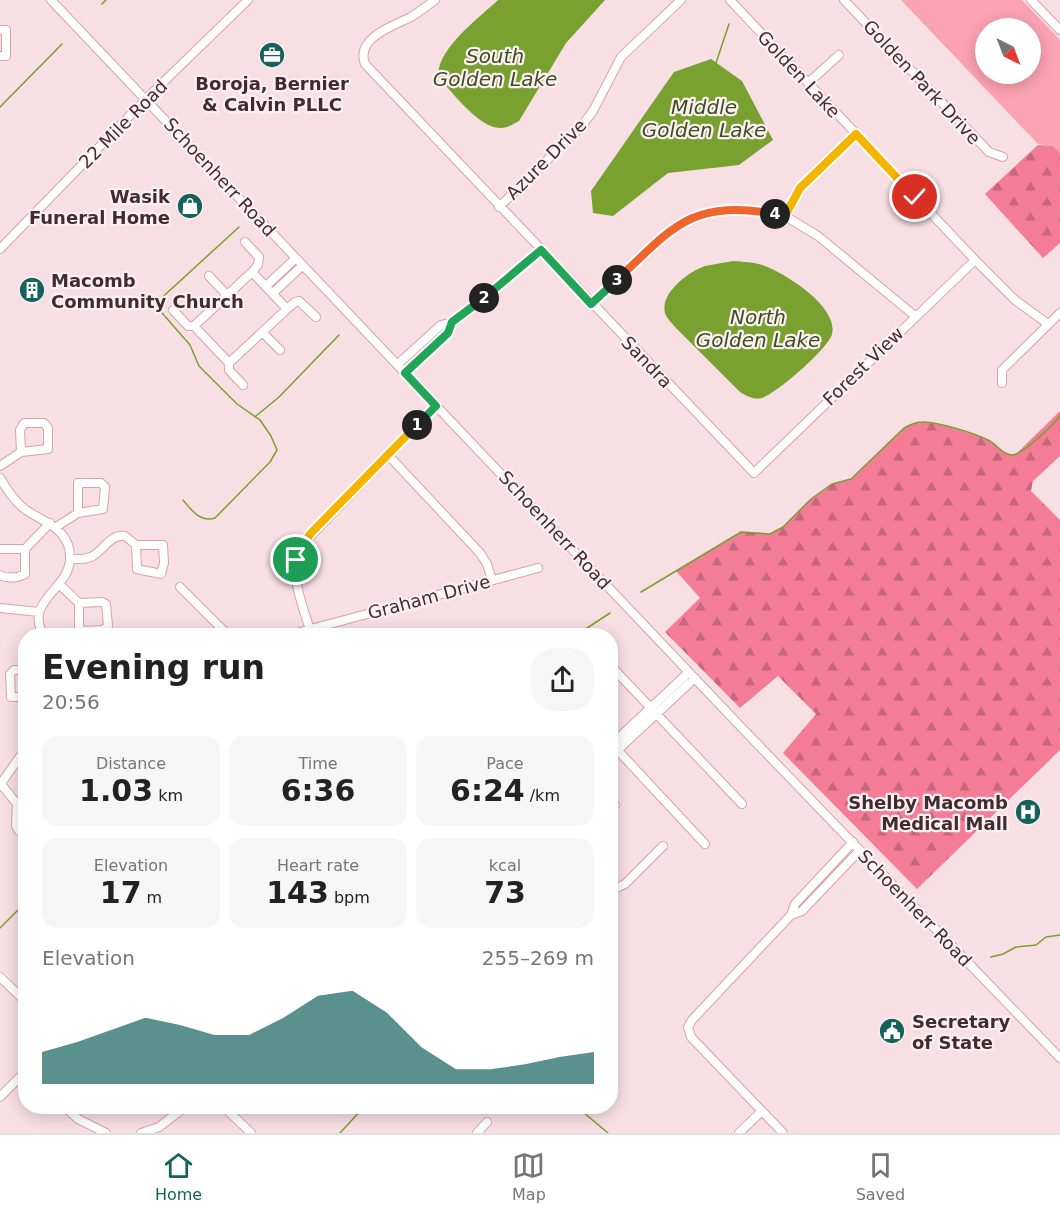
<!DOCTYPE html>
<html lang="en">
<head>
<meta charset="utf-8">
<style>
	:root { --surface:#fff; --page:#f6f6f6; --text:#222; --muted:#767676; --line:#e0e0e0; --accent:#15625d }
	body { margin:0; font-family:"DejaVu Sans",sans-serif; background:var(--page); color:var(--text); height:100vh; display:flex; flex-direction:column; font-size:22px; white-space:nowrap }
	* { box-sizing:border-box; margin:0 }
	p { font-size:20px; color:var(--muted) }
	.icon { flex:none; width:33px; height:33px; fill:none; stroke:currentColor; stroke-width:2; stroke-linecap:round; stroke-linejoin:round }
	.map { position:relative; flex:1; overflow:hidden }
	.panel { position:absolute; left:18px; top:628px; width:600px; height:486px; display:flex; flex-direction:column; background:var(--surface); border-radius:24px; box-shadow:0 3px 15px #0003 }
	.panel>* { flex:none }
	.needle { width:39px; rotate:138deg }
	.tools { position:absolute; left:975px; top:18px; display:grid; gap:12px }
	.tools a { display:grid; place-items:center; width:66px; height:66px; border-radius:50%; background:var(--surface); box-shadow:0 3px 15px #0003; font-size:30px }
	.pin { position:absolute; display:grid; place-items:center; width:51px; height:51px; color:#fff; margin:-26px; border:3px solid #fff; border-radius:50%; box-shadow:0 2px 6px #0007 }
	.km { position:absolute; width:30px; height:30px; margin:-15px; border-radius:50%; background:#222; color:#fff; font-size:16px; line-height:30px; text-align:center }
	.round { display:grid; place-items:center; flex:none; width:63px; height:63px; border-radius:24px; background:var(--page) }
	.head { display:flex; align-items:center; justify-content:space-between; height:102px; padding:0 24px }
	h1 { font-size:33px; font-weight:800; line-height:45px }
	.metrics { display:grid; grid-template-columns:repeat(3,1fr); gap:9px; height:102px; padding:6px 24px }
	.metrics div { display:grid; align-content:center; border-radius:15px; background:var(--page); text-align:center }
	.metrics b { font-size:30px; font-weight:800 }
	.metrics small { font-size:16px; font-weight:400 }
	.metrics p { font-size:16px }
	.chart { height:168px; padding:12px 24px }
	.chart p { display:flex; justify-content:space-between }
	.chart svg { width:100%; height:108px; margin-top:6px; fill:var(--accent); opacity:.7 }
	.tab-bar { display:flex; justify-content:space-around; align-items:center; height:84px; border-top:2px solid var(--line); background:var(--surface); font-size:16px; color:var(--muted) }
	.tab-bar a { display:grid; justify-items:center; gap:3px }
	.tab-bar .selected { color:var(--accent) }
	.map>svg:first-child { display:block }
</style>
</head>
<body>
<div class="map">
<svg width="1060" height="1133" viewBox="0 0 1060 1133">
	<defs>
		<pattern id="forest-firs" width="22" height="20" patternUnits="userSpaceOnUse" patternTransform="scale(1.5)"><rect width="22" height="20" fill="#f47c97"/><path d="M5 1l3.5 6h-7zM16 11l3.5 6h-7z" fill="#c7667c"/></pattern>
	</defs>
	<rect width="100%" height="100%" fill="#f8dfe3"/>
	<path fill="#fca3b3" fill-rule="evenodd" d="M901,0h121l38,40v113l-7,-7 -15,-2zM986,28h44v46h-44z"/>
	<path fill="url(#forest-firs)" d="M1038,145l15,1 7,7v90l-17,15 -58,-64z
		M1060,411v45l-27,25 -2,10 29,29v230l-143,139 -134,-136 33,-39 -38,-38 -38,32 -75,-76 35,-34 -24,-27 65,-39 29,2 13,-7 28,-28 21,-15 19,-5 53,-51c6,-3 11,-6 18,-6 14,0 57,13 69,20 9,5 13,12 24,13z"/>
	<path fill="#78a12f" d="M498,0h107l-39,43 -47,78c-6,3 -11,7 -18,7 -21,1 -48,-35 -62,-50 -6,-26 41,-61 59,-78z
		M711,59l31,22 31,59 -34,25 -71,8 -55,43 -20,-3 -2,-22 83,-119z
		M733,261c11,1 22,1 32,5 21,8 74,41 67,68 -3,14 -56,60 -70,64 -9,2 -15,-2 -22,-6l-64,-64c-4,-5 -9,-9 -11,-15 -5,-20 23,-41 40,-47 9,-2 19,-3 28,-5z"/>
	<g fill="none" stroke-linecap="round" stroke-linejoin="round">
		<path stroke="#78a12f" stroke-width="1.5" d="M102,4l4,-4
			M716,63l13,-39
			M0,107l62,-63
			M256,416l23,-19 60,-62
			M183,500c8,10 18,23 32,18l55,-56 7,-12 -6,-14 -11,-16 -23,-16 -38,-38 -9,-21 -34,-39v-3l83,-76
			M641,592l100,-60 29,2 13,-7 28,-28 21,-15 19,-5 53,-51c6,-3 11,-6 18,-6 14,-1 55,12 68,19 7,4 14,15 23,14 11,-2 40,-30 47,-39
			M575,636l35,-23
			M0,928l26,-26
			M991,957l12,-3 13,-7 20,-2 10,-8 14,-2
			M577,1107l31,26
			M340,1133l24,-26"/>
		<g stroke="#daa1aa" stroke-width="10">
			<path id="minor" d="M51,0l690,727 319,331
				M435,0c-8,6 -16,12 -24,17 -18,9 -56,21 -46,47l389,409 221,-213
				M730,0l245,260 40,40 33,24
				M844,0l145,152 14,5
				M1031,0l29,30
				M0,30h6v26h-6
				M808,83l31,-28
				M499,207l81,-79 13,-17 28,-54 60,-57
				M785,216l15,-28 56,-54
				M245,242l14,15 -1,8 -6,7
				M0,249l146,-150 102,-99
				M252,272l35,37 -58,54 -35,-37z
				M209,276l18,19
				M266,286l30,-28
				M273,293l30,-28
				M592,304l77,-72 16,-11 18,-7 34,-5 36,5 12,2 33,20 97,80
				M287,309l8,-7 4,-1 17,16
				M173,310l15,16h6
				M451,323l41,-31 49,-42
				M262,332l18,18
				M229,363v7l14,15
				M398,364l43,-39 10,-2 -3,10 -43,40
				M1002,383v-13l58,-57
				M388,455l92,98 7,11 5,16
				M0,466l21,-14 27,-3v-21l-4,-5h-20l-4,7 1,22
				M0,478c7,12 15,24 26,32 19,13 45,19 44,49 -1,31 -47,42 -26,77
				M56,527l22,-14 25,-4 2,-22 -4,-4h-23v30
				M0,549h25
				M70,559c7,0 14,1 21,-2 13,-6 18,-23 34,-21l11,9 1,24 24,5 3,-11 -1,-18h-27
				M0,575c7,4 18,3 25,-1v-25l25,-26
				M59,584l20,19v23l2,5 22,-1 5,-4 -2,-22 -4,-2 -23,1
				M180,587l49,49
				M0,608l39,4
				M310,630c-8,-27 -23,-59 -8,-85l134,-139
				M285,636l253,-68
				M610,665l132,139
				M26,670h-12l-4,4 1,23h15
				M610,742l95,102
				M610,746l79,-74
				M610,757l85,-79
				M1,784l16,20 -1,22 3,5 7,-1
				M0,785l26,-37
				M610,810l5,-5
				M610,891l15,-7 38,-38
				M791,915l4,-11 58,-62
				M0,977l26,25
				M0,1097l26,-26
				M65,1107l13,12 28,14
				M224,1107l27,26
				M141,1133l18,-6 26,-20
				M477,1133l10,-11
				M739,1133l23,-22
				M783,1133l-92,-96 -3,-10 4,-7 99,-105 11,-4 58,-61"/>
		</g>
		<use href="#minor" stroke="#fff" stroke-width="8"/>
	</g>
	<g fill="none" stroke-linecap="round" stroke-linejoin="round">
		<g stroke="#fff" stroke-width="12">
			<path id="split-1" d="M296,560l6,-15 9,-12 106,-108"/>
		</g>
		<g stroke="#fff" stroke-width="12">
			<path id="split-2" d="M417,425l19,-19 -31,-33 43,-40 4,-11 32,-24"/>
		</g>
		<g stroke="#fff" stroke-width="12">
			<path id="split-3" d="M484,298l57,-48 50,54 26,-24"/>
		</g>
		<g stroke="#fff" stroke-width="12">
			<path id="split-4" d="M617,280c56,-53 74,-81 158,-66"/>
		</g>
		<g stroke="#fff" stroke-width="12">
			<path id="split-5" d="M775,214l10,2 15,-28 56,-54 59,63"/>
		</g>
		<use href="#split-1" stroke="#f5b400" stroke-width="8"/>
		<use href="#split-2" stroke="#22a559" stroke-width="8"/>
		<use href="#split-3" stroke="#22a559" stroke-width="8"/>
		<use href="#split-4" stroke="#f0652b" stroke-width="8"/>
		<use href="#split-5" stroke="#f5b400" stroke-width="8"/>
	</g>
	<defs>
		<g id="office-disc" transform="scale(1.35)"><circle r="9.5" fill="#15625d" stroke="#fdf0f2"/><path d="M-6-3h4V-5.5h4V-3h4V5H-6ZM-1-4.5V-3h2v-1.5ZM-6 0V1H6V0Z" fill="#fff"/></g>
		<g id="shop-disc" transform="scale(1.35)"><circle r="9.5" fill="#15625d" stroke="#fdf0f2"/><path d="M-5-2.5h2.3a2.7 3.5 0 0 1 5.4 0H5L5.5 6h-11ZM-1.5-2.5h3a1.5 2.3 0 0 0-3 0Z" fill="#fff"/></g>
		<g id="building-disc" transform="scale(1.35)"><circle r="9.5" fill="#15625d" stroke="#fdf0f2"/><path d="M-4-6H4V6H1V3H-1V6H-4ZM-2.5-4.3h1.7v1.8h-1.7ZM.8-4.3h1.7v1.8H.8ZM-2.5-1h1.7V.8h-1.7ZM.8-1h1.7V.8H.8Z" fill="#fff"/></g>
		<g id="hospital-disc" transform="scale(1.35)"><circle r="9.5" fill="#15625d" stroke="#fdf0f2"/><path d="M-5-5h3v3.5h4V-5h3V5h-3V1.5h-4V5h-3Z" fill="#fff"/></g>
		<g id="civic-disc" transform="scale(1.35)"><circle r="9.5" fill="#15625d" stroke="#fdf0f2"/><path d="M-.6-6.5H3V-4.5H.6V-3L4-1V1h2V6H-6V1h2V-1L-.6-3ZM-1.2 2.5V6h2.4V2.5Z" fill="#fff"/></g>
	</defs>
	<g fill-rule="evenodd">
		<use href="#office-disc" x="272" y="55"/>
		<use href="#shop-disc" x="190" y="206"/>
		<use href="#building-disc" x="32" y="290"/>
		<use href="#hospital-disc" x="1028" y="812"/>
		<use href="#civic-disc" x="892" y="1031"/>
	</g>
	<g text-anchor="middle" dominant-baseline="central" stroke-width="4.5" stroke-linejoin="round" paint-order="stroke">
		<g font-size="18" fill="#422b2f" stroke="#fdf0f2">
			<text transform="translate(799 74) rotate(47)">Golden Lake</text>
			<text transform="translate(922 82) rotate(47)">Golden Park Drive</text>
			<text transform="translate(123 124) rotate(-45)">22 Mile Road</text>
			<text transform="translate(546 159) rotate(-45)">Azure Drive</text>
			<text transform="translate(220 177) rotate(47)">Schoenherr Road</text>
			<text transform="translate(647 362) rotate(46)">Sandra</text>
			<text transform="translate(863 366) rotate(-44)">Forest View</text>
			<text transform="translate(555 530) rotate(47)">Schoenherr Road</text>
			<text transform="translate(429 597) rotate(-15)">Graham Drive</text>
			<text transform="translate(915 908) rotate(46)">Schoenherr Road</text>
		</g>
		<g font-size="18" font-weight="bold" fill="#422b2f" stroke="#fdf0f2" text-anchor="end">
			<text x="272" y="83" text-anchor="middle">Boroja, Bernier<tspan x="272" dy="21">&amp; Calvin PLLC</tspan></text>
			<text x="170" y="196">Wasik<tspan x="170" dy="21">Funeral Home</tspan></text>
			<text x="51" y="280" text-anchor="start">Macomb<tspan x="51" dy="21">Community Church</tspan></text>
			<text x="1008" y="802">Shelby Macomb<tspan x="1008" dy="21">Medical Mall</tspan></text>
			<text x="912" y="1021" text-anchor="start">Secretary<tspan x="912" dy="21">of State</tspan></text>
		</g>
		<g font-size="20" font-style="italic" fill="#3c4e21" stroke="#fdf0f2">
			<text x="495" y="56">South<tspan x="495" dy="23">Golden Lake</tspan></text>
			<text x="704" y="107">Middle<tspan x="704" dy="23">Golden Lake</tspan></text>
			<text x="758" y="317">North<tspan x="758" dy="23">Golden Lake</tspan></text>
		</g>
	</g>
</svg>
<div class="tools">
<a><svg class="needle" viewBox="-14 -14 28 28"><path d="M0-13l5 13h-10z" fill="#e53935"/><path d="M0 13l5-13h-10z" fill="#767676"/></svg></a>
</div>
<div class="pin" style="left:296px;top:560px;background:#1e9e55"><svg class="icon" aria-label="arrive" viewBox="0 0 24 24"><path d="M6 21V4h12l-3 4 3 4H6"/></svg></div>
<div class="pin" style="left:915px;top:197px;background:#d93025"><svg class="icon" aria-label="check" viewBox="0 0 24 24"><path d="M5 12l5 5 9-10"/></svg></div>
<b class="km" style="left:417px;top:425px">1</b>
<b class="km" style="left:484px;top:298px">2</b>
<b class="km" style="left:617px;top:280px">3</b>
<b class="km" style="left:775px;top:214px">4</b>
<section class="panel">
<div class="head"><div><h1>Evening run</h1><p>20:56</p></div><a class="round"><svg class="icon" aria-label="share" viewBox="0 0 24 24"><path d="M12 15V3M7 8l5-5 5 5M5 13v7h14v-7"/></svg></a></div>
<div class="metrics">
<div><p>Distance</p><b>1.03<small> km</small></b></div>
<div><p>Time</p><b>6:36</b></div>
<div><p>Pace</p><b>6:24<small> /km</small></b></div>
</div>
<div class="metrics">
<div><p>Elevation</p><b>17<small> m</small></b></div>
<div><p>Heart rate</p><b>143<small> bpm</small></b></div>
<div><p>kcal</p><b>73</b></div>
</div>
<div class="chart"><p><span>Elevation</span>255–269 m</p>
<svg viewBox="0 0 160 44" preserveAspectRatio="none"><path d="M0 44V31L10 27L20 22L30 17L40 20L50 24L60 24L70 17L80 8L90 6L100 15L110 29L120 38L130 38L140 36L150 33L160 31V44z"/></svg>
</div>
</section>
</div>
<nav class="tab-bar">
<a class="selected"><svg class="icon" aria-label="home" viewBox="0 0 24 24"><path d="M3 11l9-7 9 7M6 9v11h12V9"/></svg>Home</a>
<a><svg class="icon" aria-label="map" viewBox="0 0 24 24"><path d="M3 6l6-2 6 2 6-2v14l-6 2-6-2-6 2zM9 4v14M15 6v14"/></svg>Map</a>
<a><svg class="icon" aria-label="saved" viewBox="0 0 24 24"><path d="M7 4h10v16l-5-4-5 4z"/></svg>Saved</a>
</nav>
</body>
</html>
